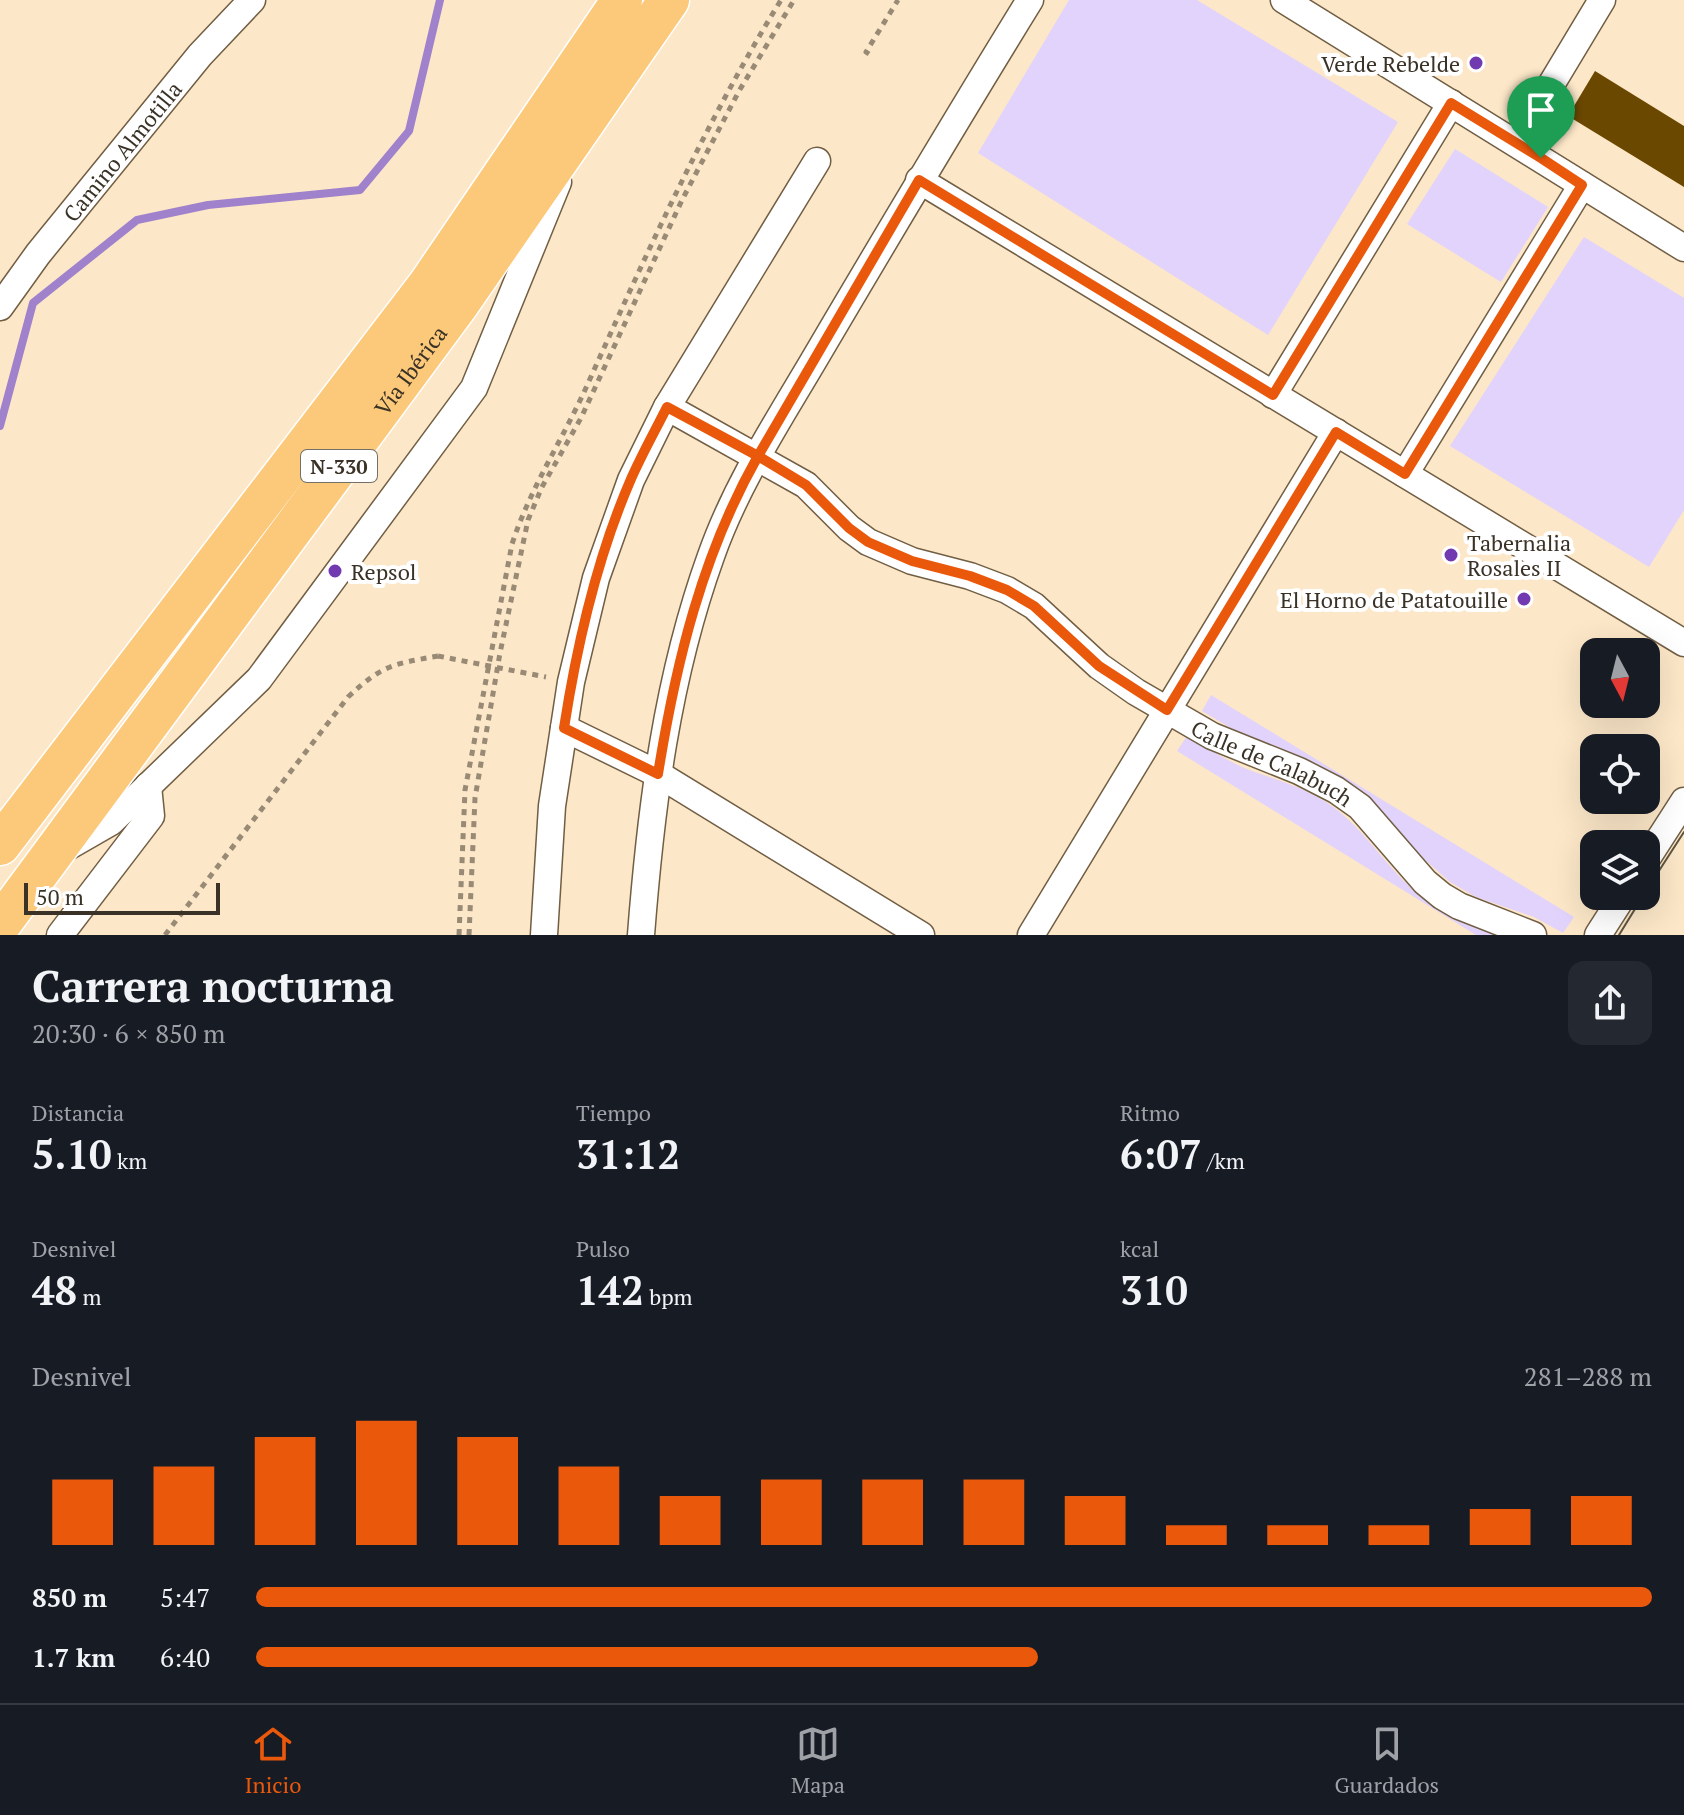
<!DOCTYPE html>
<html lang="es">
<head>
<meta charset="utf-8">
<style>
	:root { --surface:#171b24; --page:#242831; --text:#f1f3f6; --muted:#9ea1a6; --line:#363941; --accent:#ea580c }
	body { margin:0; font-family:"PT Serif",serif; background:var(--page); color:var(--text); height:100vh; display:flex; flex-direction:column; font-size:30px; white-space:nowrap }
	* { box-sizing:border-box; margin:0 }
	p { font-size:26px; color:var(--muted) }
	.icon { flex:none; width:44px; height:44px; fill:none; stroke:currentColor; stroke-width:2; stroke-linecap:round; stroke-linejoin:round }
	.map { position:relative; height:935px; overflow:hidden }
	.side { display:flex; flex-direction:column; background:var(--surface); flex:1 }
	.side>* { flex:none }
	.needle { width:52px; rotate:173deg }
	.tools { position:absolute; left:1580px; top:638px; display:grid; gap:16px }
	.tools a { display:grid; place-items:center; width:80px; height:80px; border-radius:16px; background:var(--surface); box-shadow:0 8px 32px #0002; font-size:40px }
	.scale { position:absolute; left:24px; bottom:20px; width:196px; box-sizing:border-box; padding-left:8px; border:4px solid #3a3226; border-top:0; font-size:22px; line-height:28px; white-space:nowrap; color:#3a3226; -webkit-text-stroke:6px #fff; paint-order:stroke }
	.pin { position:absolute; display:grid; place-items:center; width:68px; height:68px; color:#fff; margin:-82px -34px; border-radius:50% 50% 50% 0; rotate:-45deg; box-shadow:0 0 8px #0007 }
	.pin .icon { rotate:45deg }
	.round { display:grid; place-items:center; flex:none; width:84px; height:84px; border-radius:16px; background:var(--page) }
	.head { display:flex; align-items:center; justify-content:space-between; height:136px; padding:0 32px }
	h1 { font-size:44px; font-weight:700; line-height:60px }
	.metrics { display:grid; grid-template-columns:repeat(3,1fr); gap:12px; height:136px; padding:8px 32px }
	.metrics div { display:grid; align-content:center }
	.metrics b { font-size:40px; font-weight:700 }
	.metrics small { font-size:22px; font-weight:400 }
	.metrics p { font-size:22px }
	.chart { height:224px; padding:16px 32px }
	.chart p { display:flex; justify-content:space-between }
	.chart svg { width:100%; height:144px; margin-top:8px; stroke:var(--accent); stroke-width:6 }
	ul { padding:0 32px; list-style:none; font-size:26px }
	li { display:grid; grid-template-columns:128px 96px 1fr; align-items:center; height:60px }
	li i { height:20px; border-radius:10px; background:var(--accent) }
	.menu { display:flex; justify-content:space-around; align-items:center; height:112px; border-top:2px solid var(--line); background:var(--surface); font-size:22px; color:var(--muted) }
	.menu a { display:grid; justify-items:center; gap:4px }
	.menu .current { color:var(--accent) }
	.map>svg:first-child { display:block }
</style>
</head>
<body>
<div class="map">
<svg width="1684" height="935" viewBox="0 0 1684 935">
	<rect width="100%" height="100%" fill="#fce7c8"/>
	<path fill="#e1d3fc" d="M1069,0h128l201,122 -130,213 -290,-182z
		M1455,149l93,58 -47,75 -94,-58z
		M1584,237l100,61v212l-35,57 -199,-121z
		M1211,695l363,222 -11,16 -29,-16 -58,-20 -26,-15 -35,-31 -39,-47 -33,-26 -36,-19 -61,-22 -44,-26z
		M1187,736c21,12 41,26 65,35 25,9 51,16 74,31 34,22 53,55 82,83 26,26 57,39 91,50h-23l-299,-184z"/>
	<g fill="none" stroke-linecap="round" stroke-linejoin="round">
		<path stroke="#9f81cc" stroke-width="8" d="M0,426l33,-123 104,-83 71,-15 152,-15 49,-59 31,-131"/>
	</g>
	<path fill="#6b4800" d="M1595,71l89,55v61l-116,-71z"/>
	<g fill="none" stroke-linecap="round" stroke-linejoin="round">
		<g stroke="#715e43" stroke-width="29">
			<g id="minor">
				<path d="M1284,0l400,248"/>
				<path d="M1516,143l86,-143"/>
				<path d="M919,180l765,463"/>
				<path id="s1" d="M0,307l38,-53 162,-199 52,-55"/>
				<path d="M1273,395l178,-292"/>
				<path id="s2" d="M667,407l139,78 43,43 19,14 44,19 58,15 37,14 27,16 65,60 37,26 76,44 87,35 37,19 24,17 65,75 17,14 17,10 74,29"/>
				<path d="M1405,474l177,-289"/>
				<path d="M564,728l94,46 263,161"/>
				<path d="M64,849l47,-27 148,-143 215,-291 84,-206"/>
				<path d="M1646,860l38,-59"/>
				<path d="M60,935l91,-119 -3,-30"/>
				<path d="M544,935l8,-129 19,-124 25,-104 35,-98 36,-73 150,-246"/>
				<path d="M641,935c10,-129 26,-257 70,-379 26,-74 71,-141 110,-208 69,-117 138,-233 209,-348"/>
				<path d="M1031,935l305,-503"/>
				<path d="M1598,935l25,-39"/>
			</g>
		</g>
		<g stroke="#fff" stroke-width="43">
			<g id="highway">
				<path d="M0,845l428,-560 194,-285"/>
				<path id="s3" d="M0,925l458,-620 211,-305"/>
			</g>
		</g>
		<path stroke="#998a75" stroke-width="5" stroke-dasharray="6 6" stroke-linecap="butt" d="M869,54l-3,-2 32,-52
			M165,935l183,-238c34,-32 45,-33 90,-41
			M459,935l6,-145 47,-246c18,-55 49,-102 73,-154 60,-133 119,-265 196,-390
			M469,935l6,-137 25,-145 28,-133 14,-33 39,-69 101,-218 57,-109 55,-91"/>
		<use href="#minor" stroke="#fff" stroke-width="26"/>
		<use href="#highway" stroke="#fcc97b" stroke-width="40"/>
		<path stroke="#5e5444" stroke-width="2" d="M1646,891l38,-59
			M1619,935l24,-39"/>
		<path stroke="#998a75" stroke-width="5" stroke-dasharray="6 6" stroke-linecap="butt" d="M438,656l108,21"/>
	</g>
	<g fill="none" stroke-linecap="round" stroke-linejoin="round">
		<g stroke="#fff" stroke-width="16">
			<path id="route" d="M1541,158l-90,-55 -178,292 -354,-215 -161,276 -91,-49c-12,24 -25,47 -36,72 -34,78 -54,165 -67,249l94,46c18,-112 44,-219 100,-318l48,29 43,43 19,14 44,19 58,15 37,14 27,16 65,60 68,44 169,-278 69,42 177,-289 -41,-27"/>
		</g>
		<use href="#route" stroke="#ea580c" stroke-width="10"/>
	</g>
	<g fill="#723ab1" stroke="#fff" stroke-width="3">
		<circle cx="1476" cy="63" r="8"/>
		<circle cx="1451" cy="555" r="8"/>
		<circle cx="335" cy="571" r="8"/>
		<circle cx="1524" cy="599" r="8"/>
	</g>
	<g text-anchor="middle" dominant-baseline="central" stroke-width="8" stroke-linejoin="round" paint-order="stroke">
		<rect fill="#fff" stroke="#757067" stroke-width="2" x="301" y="450" width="76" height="32" rx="6"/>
		<g font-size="20" font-weight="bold" fill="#3a3226">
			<text x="339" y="466">N-330</text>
		</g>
		<g font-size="22" fill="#3a3226" stroke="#fff" text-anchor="end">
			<text x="1460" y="63">Verde Rebelde</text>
			<text x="1467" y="542" text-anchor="start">Tabernalia<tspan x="1467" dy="25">Rosales II</tspan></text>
			<text x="351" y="571" text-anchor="start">Repsol</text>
			<text x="1508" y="599">El Horno de Patatouille</text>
		</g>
		<g font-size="22" fill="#3a3226" stroke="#fff">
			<text stroke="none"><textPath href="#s1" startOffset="198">Camino Almotilla</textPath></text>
			<text stroke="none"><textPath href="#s3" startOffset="690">Vía Ibérica</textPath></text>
			<text stroke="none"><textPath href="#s2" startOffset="710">Calle de Calabuch</textPath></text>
		</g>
	</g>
</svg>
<div class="tools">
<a><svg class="needle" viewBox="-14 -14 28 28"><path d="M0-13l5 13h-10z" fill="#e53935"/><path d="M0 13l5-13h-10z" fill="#9ea1a6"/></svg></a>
<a><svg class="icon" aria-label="locate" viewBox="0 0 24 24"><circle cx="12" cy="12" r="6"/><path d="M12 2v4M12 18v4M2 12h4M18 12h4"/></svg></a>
<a><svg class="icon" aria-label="layers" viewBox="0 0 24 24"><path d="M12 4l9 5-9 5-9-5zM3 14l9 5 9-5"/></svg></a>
</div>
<div class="scale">50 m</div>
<div class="pin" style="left:1541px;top:158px;background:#1e9e55"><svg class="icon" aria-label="arrive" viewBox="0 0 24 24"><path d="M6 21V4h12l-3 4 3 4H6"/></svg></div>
</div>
<section class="side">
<div class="head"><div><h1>Carrera nocturna</h1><p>20:30 · 6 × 850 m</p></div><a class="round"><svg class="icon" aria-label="share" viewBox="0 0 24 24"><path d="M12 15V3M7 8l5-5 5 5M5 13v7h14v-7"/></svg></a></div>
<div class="metrics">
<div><p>Distancia</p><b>5.10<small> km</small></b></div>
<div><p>Tiempo</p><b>31:12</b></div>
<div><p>Ritmo</p><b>6:07<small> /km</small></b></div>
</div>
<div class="metrics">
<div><p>Desnivel</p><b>48<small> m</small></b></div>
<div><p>Pulso</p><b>142<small> bpm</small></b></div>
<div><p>kcal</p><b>310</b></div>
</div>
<div class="chart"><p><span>Desnivel</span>281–288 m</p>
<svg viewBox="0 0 160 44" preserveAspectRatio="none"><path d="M5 44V24M15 44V20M25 44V11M35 44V6M45 44V11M55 44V20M65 44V29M75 44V24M85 44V24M95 44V24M105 44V29M115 44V38M125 44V38M135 44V38M145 44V33M155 44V29"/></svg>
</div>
<ul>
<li><b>850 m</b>5:47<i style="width:100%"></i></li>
<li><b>1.7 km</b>6:40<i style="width:56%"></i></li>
</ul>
</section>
<nav class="menu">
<a class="current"><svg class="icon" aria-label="home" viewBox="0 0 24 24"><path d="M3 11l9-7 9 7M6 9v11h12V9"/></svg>Inicio</a>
<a><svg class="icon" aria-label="map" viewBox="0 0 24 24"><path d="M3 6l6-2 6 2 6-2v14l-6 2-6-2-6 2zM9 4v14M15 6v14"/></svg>Mapa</a>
<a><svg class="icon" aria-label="saved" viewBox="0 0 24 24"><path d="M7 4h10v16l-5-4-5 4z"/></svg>Guardados</a>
</nav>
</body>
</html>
